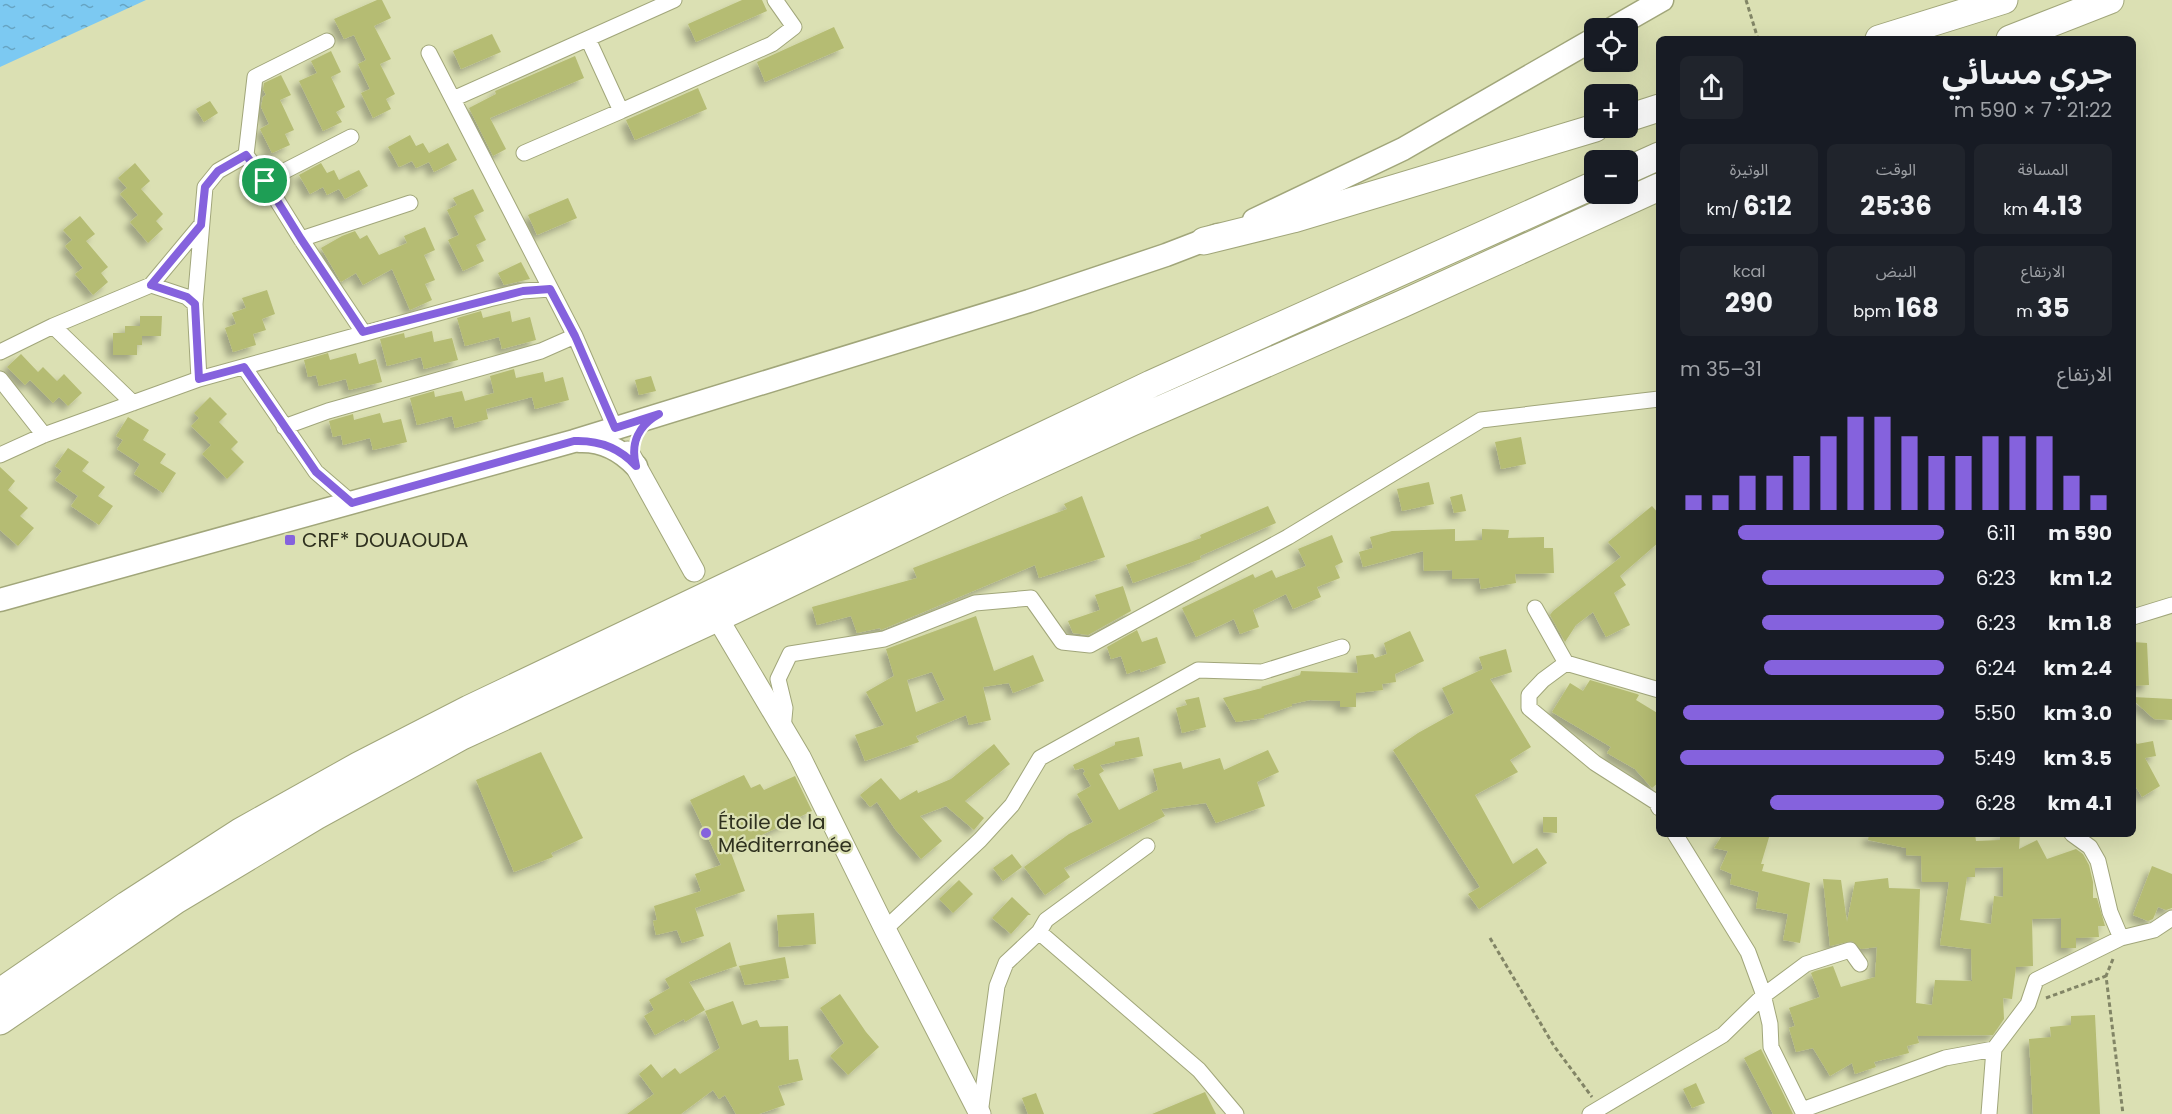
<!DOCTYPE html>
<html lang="ar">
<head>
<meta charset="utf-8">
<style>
	:root { --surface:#171b24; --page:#20242c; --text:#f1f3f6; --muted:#9ea1a6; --accent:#8562dd }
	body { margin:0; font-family:Poppins,"Noto Sans Arabic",sans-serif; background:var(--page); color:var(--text); direction:rtl; height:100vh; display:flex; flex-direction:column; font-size:22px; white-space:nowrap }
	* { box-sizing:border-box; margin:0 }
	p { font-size:20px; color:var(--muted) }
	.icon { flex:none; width:33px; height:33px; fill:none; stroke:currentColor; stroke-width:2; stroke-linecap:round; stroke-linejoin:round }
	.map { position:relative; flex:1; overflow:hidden; direction:ltr }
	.sheet { position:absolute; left:1656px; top:36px; width:480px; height:801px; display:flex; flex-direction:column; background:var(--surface); border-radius:9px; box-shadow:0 6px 24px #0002; direction:rtl }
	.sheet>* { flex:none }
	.buttons { position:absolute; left:1584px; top:18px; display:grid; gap:12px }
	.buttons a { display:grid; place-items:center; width:54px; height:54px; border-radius:9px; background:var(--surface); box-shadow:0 6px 24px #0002; font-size:30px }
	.pin { position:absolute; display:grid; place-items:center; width:51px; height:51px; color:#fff; margin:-26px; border:3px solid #fff; border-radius:50%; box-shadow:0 2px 6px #0007 }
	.round { display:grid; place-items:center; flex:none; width:63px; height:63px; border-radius:9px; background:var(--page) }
	.headline { display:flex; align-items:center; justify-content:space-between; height:102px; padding:0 24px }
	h1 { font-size:33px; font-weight:700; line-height:45px }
	.figures { display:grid; grid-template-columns:repeat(3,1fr); gap:9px; height:102px; padding:6px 24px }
	.figures div { display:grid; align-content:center; border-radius:9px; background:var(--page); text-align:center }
	.figures b { font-size:26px; font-weight:700 }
	.figures small { font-size:16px; font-weight:400 }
	.figures p { font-size:16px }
	.chart { height:168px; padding:12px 24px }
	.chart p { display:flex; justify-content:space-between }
	.chart svg { width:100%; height:108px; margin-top:6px; stroke:var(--accent); stroke-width:6 }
	ul { padding:0 24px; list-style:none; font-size:20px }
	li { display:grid; grid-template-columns:96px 72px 1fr; align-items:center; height:45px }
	li i { height:15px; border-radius:8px; background:var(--accent) }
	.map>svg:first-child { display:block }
</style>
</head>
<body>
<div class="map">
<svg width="2172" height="1114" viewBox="0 0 2172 1114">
	<defs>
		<pattern id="water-ripples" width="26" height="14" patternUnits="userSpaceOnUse" patternTransform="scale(1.5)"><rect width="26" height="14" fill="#7cc9f2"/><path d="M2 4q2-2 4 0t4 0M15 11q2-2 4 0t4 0" fill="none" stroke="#66a4c3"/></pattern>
		<filter id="shadow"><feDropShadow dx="-5.5" dy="5.5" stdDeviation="3" flood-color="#0004"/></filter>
	</defs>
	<rect width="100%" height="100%" fill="#dbe0b3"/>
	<path fill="url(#water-ripples)" d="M0,0h146l-146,67z"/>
	<path fill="#b5bc73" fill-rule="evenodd" filter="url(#shadow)" d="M377,0h5l9,18 -17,8 17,33 -11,5 15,30 -9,5 5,10 -18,9 -12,-25 9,-4 -12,-25 8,-4 -12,-25 -10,4 -10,-20z
		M742,0h20l5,11 -71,31 -8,-18z
		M834,27l10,21 -79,34 -8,-20z
		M492,34l9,18 -40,17 -8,-18z
		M331,51l10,21 -10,5 14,30 -9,5 6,10 -19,9 -24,-50 18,-8 -6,-12z
		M575,56l9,22 -94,40 16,31 -13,7 -24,-48 27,-14 -1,-3z
		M281,75l10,20 -11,5 14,30 -9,4 5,11 -18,8 -12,-24 9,-5 -8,-17 2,-10 3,-2 -3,-6 1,-6z
		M698,88l9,21 -72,31 -9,-20z
		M210,101l8,12 -14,9 -8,-13z
		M410,135l6,11 7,-3 6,10 19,-10 9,17 -23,12 -5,-10 -13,6 -4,-7 -13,6 -11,-20z
		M135,163l15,18 -9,8 22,25 -7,7 7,8 -15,14 -18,-21 8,-7 -18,-21 7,-6 -9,-10z
		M321,163l6,10 7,-3 5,10 20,-10 9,16 -23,13 -6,-10 -12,6 -4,-8 -13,7 -11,-19z
		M473,189l11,22 -10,5 12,24 -10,5 8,16 -21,10 -15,-31 11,-5 -12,-25 10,-5 -4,-7z
		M568,198l9,20 -40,17 -9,-20z
		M80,216l15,18 -9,7 22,26 -7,6 7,9 -15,13 -18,-21 8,-6 -18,-22 7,-6 -9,-10z
		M425,227l10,23 -11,5 11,25 -10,4 7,16 -22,10 -18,-41 -29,16 -7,-12 -15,9 -20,-34 21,-12 13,-5 5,8 7,-4 12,20 28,-12 -3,-7z
		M521,262l9,17 -26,6 -6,-12z
		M267,290l8,24 -13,5 4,11 -13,4 3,11 -23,7 -8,-24 11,-4 -4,-11 14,-5 -4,-10z
		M481,311l2,7 27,-7 2,11 18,-5 6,23 -34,9 -3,-12 -34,9 -8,-28z
		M140,316h22l-1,20h-19v9h-5v10h-24v-22h12v-7h15z
		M432,331l2,11 18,-4 6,22 -34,9 -3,-12 -34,9 -7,-27 24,-6 1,5z
		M328,353l2,7 26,-7 3,11 17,-5 6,23 -33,8 -3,-11 -27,7 -3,-11 -8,2 -4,-17z
		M21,354l17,18 5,-5 14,14 7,-7 18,19 -14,13 -9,-9 -6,6 -23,-23 -5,5 -18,-18z
		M514,369l2,9 27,-6 2,10 18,-5 6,23 -34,9 -3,-12 -46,12 2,10 -33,9 -3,-12 -35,9 -7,-27 24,-7 1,6 27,-6 3,10 29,-8 -4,-17z
		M651,376l5,15 -17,4 -4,-15z
		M210,397l17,17 -8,8 19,20 -7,7 13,13 -17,17 -25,-25 9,-9 -20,-19 8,-8 -5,-5z
		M380,413l3,10 18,-4 6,23 -34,8 -3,-12 -27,7 -2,-10 -8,2 -4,-16 24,-7 1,6z
		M128,417l21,13 -6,10 23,14 -6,9 16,10 -13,20 -29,-19 6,-10 -23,-15 6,-9 -7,-4z
		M1521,437l5,27 -25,5 -6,-27z
		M68,448l21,14 -7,9 23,16 -7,9 15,10 -14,19 -28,-19 7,-10 -23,-16 7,-9 -7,-5z
		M0,467l15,14 -7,9 20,18 -8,8 14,12 -16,18 -18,-16z
		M1429,482l5,22 -32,7 -5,-22z
		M1462,494l4,17 -12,2 -4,-16z
		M1082,496l23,61 -66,21 -4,-13 -154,65 -1,-2 -23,5 -6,-17 -34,9 -5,-18 105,-29 -4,-10 154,-59 -3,-5z
		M1268,506l8,17 -76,33 1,3 -68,24 -7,-18 75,-27 -1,-3z
		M1652,506l7,8v28l-39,34 6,9 -12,8 16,32 -24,12 -13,-25 -17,13 -11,17 -15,-27 3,-4 68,-54 -13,-15z
		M1455,529v12l27,-1v-11l27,1 -1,8 36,-1v11h9l1,25 -39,1 1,9 -35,6 -2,-11 -27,1v-9l-28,1 -1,-20 -60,16 -4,-15 14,-4 -3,-11 22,-6z
		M1332,535l11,27 -8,4 5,12 -23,9 4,10 -28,12 -7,-15 -33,16 6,17 -19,7 -6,-15 -38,18 -14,-29 71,-34 2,4 17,-8 4,8 30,-12 -8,-17z
		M1123,586l8,25 -43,24 -15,-2 -5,-12 32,-11 -5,-15z
		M976,616l18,55 39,-16 11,26 -31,12 -4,-10 -26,4 8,33 -22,5 -3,-10 -50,21 3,6 -54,19 -10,-26 29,-10 -18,-33 28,-16 -8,-27zM932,672l13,28 -29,12 -9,-32z
		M1137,630l5,12 15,-5 9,26 -25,9 -1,-3 -13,5 -6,-18 -10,3 -4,-12z
		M1410,631l14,30 -29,13 1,8 -14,2 1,6 -27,3v14h-16v-6l-30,-1 -18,4v2l-28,9v3l-28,4 -13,-24 39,-10 -1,-1 39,-12 1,-4 57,2 -2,-17 17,-2 2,4 12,-4 -3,-11z
		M2133,642l14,1 2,42 -16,1z
		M1506,649l6,23 -22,7 41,68 -21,13 8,12 -43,23 38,69 24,-16 10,15 -68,46 -11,-15 12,-7 -87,-137 25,-17 36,-20 -12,-25 41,-19 -4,-12z
		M1590,680l47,14 2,1 -3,5 23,14v68l-7,6 -17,-19 -28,-16 4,-6 -59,-35 18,-29 13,8z
		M1199,697l7,30 -24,6 -6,-25 11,-3 -2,-5z
		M2133,697l39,2v21l-18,-1 -21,-19z
		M1139,737l4,19 -43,9 4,6 -5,3 20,36 39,-20 -5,-21 28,-7 2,7 37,-11 4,12 44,-20 11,22 -22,10 8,24 -49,17 -10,-20 -45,6 4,7 -101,52 6,9 -25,18 -21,-28 45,-33 24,-12 -16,-28 14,-8 -8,-13 2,-1 -2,-4 -8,2 -2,-5 42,-20v-3z
		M2133,737l4,7 16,-3 3,15 -11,2 15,28 -18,11 -9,-15z
		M994,744l16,20 -45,37 19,17 -10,12 -28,-24 -26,10 22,25 -21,18 -26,-30 -18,-27 -7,5 -10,-12 21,-17 19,22 17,-10 1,3 33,-14z
		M541,752l42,86 -32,15 2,4 -39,15 -38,-92z
		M744,775l7,13 9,-4 4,6 31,-14 17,35 -82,39 15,41 -50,17 9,28 -22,7 -5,-13 -21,5 -3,-14 4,-1 -3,-14 47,-15 -6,-17 26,-9 -31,-65z
		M1543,817h14v16l-14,-1z
		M1723,834h47l-9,30h3l-2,7 48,12 -10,60 -17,-3 5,-26 -32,-6 3,-16 -29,-8 2,-10 -12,-5 8,-18 -14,-3z
		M1869,834h106l1,7 24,-1v-6h20l-1,15 18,-9 10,19 29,-10 7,5 6,11 4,17v16h4l8,28h-7l1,11 -23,1v10h-15v-30l-29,1 1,47 -17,1 -4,32 -9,-1 1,21 -11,16 -76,1 2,7 -12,3 2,7 -35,9 2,5 -21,7 -3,-11 -22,13 -17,-28 -17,4 -7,-24 6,-2 -6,-18 31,-11 -9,-24 4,-2 18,-5 8,21 34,-10 2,-30 -16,2 -9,-8 -22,5 -7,-67 18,1 6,42 8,-40 33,-4 1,10 31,1 -4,114 16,2 3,-25 37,1 -1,-32 -31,-4 9,-63h-27l-1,-26 -15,-1v-7l-38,-8zM2003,867v30l-9,-1 -3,28 -31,-4 7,-43h8v-9z
		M1012,854l10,13 -19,14 -10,-13z
		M2152,866l20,8v34l-6,2 -8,-3 -5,12 -5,2 -15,-6z
		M959,880l14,14 -20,19 -14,-14z
		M1012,897l19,18h-3l-17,19 -19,-16z
		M814,913l2,31 -37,3 -2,-32z
		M730,942l7,24 -48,16 16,28 -20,12 -1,-3 -29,16 -11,-19 10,-6 -5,-10 21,-12 -5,-9z
		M785,957l4,21 -44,7 -6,-19z
		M840,994l26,38 13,15 -31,28 -18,-19 14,-13 -24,-35z
		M733,1001l9,24 15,-5 3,7 28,-1 1,34 9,-1 5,21 -25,6 7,19 -26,9h-23l-11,-19 -6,4 -6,-9 -32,24h-54l27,-20 -15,-20 12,-10 11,14 13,-10 5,6 40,-26 -15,-37z
		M2095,1015l5,99h-67l-4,-75 22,-2 -1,-10 21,-2v-9z
		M1761,1049l17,34 15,31h-20l-29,-56z
		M1696,1083l9,20 -13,5 -9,-19z
		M1205,1092l11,22h-64z
		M1036,1093l8,21h-16l-6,-16z"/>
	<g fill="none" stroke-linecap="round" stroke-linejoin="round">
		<g stroke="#a1a67a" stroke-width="17">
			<path id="street" d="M588,39l33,72 151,-67 22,-17 -19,-27
				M429,53l146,283 40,92
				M453,99l221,-99
				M524,153l97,-42
				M246,155l9,-78 72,-36
				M265,181l86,-44
				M301,239l109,-36
				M151,285l50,-60
				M53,326l80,77
				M0,352l53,-26 98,-41 36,12 8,7
				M244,367l72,105 36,31
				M0,379l44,56
				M199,379l-4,-75 10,-117 13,-16 28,-16 19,26 36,58 62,93
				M284,427l44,-16 213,-60 34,-15
				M0,455l44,-20 155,-56 290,-80 34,-8 27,-2
				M1535,608l31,55 93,27
				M2133,617l39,-12
				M1566,663l-23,17 -14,15v13l66,55 61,39 3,6
				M783,729l2,-21 -7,-29 12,-25 94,-15 91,-36 56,-5 31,44 28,3 198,-108 193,-117 178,-21
				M1675,834l73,118 14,38 8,34 1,23 33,67
				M2072,834l18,13 8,14 12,51 11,26
				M885,929l95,-89 32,-35 28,-47 158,-88 64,2 80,-25
				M1039,932l160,138 37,44
				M1802,1110l143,-52 49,-9
				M980,1114l17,-128 9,-23 33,-31 7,-12 101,-74
				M1590,1114l133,-79 40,-39 43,-32 44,-14 10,14
				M1989,1114l5,-65 34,-45 8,-24 85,-42 33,-8 18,-12"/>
		</g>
		<g stroke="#a1a67a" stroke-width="23">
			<path id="secondary" d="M628,452l66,119
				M718,619l82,138 85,172 95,185"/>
		</g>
		<g stroke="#a1a67a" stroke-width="25">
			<path id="primary" d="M1613,28l49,-28
				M1254,220l149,-71 191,-110
				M579,441c23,-1 42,9 57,25
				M0,600l574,-159 455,-140 137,-46 52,-20"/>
		</g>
		<g stroke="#a1a67a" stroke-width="29">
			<path id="highway" d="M1879,39l125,-39
				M2010,39l100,-39
				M1628,118l31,-10
				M1628,170l31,-14
				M1204,241l89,-22 302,-91
				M0,992l127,-87 113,-73 118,-66 111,-57 682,-325 443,-199
				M0,1021l176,-121 140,-84 146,-80 272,-126 263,-126 135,-62 270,-118 257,-117"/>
		</g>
		<path stroke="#828566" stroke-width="3" stroke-dasharray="4.5 3" stroke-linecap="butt" d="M1746,0l12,39
			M1490,938l64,108 38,51
			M2113,959l-7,17 17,138
			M2046,998l60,-22"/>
		<use href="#street" stroke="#fff" stroke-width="15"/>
		<use href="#secondary" stroke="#fff" stroke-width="21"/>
		<use href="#primary" stroke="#fff" stroke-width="22"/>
		<use href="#highway" stroke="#fff" stroke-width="27"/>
	</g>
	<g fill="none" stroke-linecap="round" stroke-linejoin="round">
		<g stroke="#fff" stroke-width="12">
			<path id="route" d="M246,155l19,26 36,58 62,93 160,-41 27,-2 25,47 40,92 44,-14c-20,11 -29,29 -23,52 -17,-19 -37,-26 -62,-25l-222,62 -36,-31 -72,-105 -45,12 -4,-75 -8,-7 -36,-12 50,-60 4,-38 13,-16z"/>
		</g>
		<use href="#route" stroke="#8562dd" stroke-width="8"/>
	</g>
	<g fill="#8562dd" stroke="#dbe0b3" stroke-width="2">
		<rect x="284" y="534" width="12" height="12" rx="3"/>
		<circle cx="706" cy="833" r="6"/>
	</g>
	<g text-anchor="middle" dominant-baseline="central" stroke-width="4.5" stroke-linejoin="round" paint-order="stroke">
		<g font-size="20" fill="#2f311f" stroke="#dbe0b3" text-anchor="start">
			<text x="302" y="540">CRF* DOUAOUDA</text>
			<text x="718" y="822">Étoile de la<tspan x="718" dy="23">Méditerranée</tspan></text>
		</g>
	</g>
</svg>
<div class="buttons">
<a><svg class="icon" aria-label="locate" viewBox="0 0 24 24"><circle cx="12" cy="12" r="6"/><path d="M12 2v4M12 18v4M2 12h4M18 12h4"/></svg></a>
<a>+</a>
<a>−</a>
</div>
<div class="pin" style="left:265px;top:181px;background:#1e9e55"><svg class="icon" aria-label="arrive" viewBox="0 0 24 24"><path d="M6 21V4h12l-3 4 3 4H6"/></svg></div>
<section class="sheet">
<div class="headline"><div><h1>جري مسائي</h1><p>21:22 · 7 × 590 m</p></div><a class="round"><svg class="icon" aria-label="share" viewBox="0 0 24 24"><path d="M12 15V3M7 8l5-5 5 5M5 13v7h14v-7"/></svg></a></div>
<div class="figures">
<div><p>المسافة</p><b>4.13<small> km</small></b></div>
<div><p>الوقت</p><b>25:36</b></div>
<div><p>الوتيرة</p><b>6:12<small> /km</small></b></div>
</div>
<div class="figures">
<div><p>الارتفاع</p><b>35<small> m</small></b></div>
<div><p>النبض</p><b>168<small> bpm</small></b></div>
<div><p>kcal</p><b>290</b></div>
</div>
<div class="chart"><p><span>الارتفاع</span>31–35 m</p>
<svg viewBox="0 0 160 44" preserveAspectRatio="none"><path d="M5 44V38M15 44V38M25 44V30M35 44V30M45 44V22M55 44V14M65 44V6M75 44V6M85 44V14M95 44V22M105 44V22M115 44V14M125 44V14M135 44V14M145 44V30M155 44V38"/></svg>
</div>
<ul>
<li><b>590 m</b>6:11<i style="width:78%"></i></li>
<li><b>1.2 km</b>6:23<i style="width:69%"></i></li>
<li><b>1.8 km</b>6:23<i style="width:69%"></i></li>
<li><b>2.4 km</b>6:24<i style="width:68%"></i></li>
<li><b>3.0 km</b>5:50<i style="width:99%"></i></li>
<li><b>3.5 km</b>5:49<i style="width:100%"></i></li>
<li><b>4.1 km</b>6:28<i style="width:66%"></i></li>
</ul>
</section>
</div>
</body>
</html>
